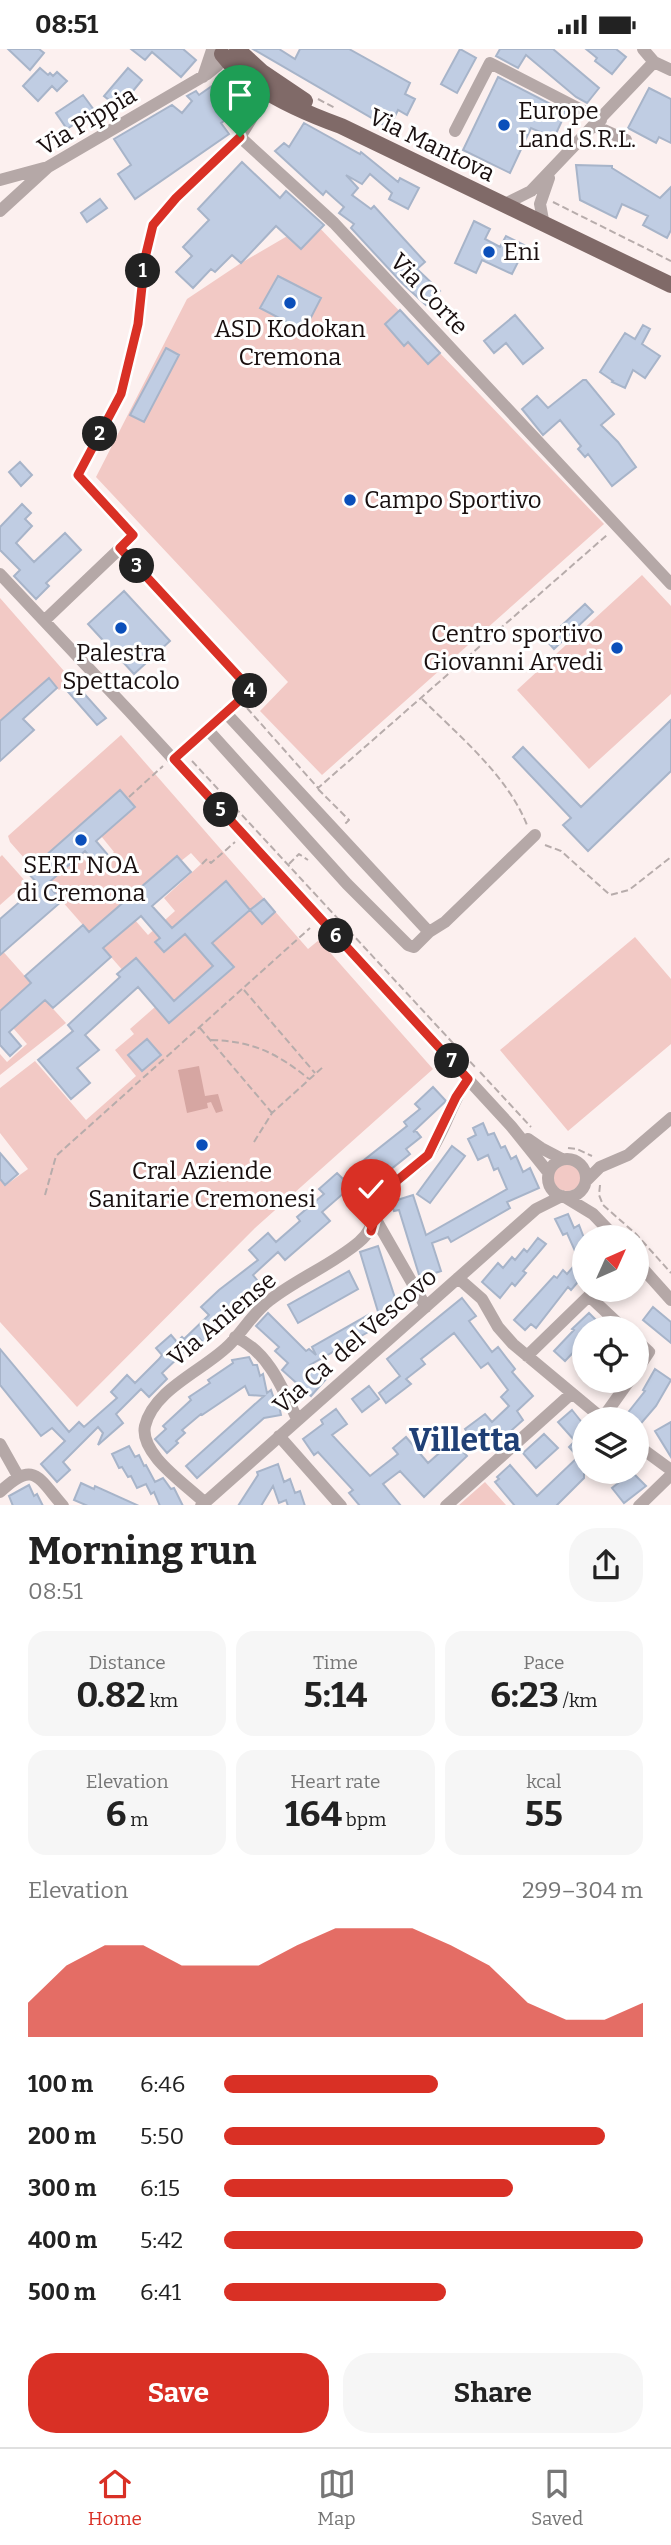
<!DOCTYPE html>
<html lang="en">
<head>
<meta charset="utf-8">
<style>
	:root { --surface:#fff; --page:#f6f6f6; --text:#222; --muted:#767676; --line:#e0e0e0; --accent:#d93025 }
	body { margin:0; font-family:Bitter,serif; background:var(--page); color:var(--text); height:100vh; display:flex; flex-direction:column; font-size:26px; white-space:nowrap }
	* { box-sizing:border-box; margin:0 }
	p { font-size:23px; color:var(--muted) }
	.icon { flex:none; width:38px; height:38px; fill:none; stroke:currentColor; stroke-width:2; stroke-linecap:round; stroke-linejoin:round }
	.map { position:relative; height:1456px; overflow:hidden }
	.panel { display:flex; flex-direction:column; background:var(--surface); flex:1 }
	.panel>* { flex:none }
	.needle { width:46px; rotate:45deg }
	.buttons { position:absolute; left:572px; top:1176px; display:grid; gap:14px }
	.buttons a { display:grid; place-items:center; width:77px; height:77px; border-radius:50%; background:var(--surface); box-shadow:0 4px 10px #0003; font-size:35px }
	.pin { position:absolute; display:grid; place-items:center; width:60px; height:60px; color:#fff; margin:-72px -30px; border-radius:50% 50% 50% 0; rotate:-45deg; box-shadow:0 0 7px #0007 }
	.pin .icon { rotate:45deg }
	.km { position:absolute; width:35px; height:35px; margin:-18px; border-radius:50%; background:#222; color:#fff; font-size:19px; line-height:35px; text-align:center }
	.round { display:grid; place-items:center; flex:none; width:74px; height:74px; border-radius:28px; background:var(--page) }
	.headline { display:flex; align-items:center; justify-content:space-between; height:119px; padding:0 28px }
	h1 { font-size:38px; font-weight:700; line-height:52px }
	.metrics { display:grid; grid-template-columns:repeat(3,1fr); gap:10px; height:119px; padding:7px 28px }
	.metrics div { display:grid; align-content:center; border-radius:18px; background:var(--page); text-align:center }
	.metrics b { font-size:35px; font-weight:700 }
	.metrics small { font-size:19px; font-weight:400 }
	.metrics p { font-size:19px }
	.chart { height:196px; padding:14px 28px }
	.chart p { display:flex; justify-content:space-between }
	.chart svg { width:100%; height:126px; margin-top:7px; fill:var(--accent); opacity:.7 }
	.button { display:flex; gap:14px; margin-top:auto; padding:14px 28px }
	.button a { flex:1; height:80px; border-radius:28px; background:var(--accent); color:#fff; font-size:28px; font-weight:700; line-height:80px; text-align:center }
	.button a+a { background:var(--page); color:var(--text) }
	ul { padding:0 28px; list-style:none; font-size:23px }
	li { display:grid; grid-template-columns:112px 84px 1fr; align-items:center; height:52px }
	li i { height:18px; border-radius:9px; background:var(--accent) }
	.status { display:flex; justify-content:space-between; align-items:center; height:49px; padding:0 35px; background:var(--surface); direction:ltr }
	.status svg { height:19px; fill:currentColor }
	.tabs { display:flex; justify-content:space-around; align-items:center; height:98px; border-top:2px solid var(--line); background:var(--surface); font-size:19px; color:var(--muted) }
	.tabs a { display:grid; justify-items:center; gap:4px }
	.tabs .selected { color:var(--accent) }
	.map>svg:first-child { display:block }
</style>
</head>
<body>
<div class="status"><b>08:51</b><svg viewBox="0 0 49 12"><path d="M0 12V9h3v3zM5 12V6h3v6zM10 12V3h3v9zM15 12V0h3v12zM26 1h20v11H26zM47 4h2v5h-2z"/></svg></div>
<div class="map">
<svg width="671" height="1457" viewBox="0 0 671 1457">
	<rect width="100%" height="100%" fill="#fcf0ef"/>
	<path fill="#f2c9c5" d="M313,172l291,303 -282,251 -62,-64 28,-29 -192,-205 91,-178 54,-36z
		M642,526l29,31v88l-82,75 -72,-79z
		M0,549l71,81 -12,11 -11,-11 -48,42z
		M121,686l187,214 11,-9 114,129 -178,159 -178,179 -77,-85v-143l6,6 22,-16 -28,-36v-45l35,-27 51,59 50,-44 -21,-26 19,-16 -4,-5 25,-22 -52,-59 32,-28 13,15 27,-24 -11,-13 37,-34 -10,-11 -10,8 -5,-5 -87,76 -42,-48 33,-29 13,15 21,-18 -13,-16 33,-29 -15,-16 -87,76 -22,-25 -2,-6z
		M2,806l24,27 -26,23v-48z
		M635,888l36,42v65l-103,87 -68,-81z
		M0,899l31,35 -31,28z
		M45,951l21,23 -66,52v-21l7,8 20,-18 -14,-16z
		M553 1128a14 14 0 1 1 28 0a14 14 0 1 1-28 0Z
		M485,1433l21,23h-47z"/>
	<path fill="#d6a6a2" d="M199,1017l6,30 13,-2 5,17 -7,2 -5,-11 -4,1 1,5 -21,5 -9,-43z"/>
	<path fill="#c0cde3" stroke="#a7b4c9" stroke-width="2" d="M8,0h31l5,4 -14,17z
		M131,0h52l13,11 -15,17 -29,-25 -7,8z
		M253,0h26l16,10 5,-10h49l61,34 -5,11 10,5 -8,16 -9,-5 -9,18z
		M460,0l16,9 -19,35 -16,-9z
		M500,0h53l46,39 -12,15 -11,-6 -50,-42 -8,13 -22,-12z
		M586,0h30l10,8 -14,17 -17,-13 2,-3z
		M40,19l8,7 2,-2 3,3 4,-4 10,9 -10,10 -5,-5 -14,15 -15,-15z
		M128,19l14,12 -23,28 -15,-12z
		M498,28l68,35 -12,26 -23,-10 -21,45 -47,-23z
		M212,37l9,14 8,-5 11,16 -19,12 8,11 -94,65 -17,-25 13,-9 -17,-26 58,-34 10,8 10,-12 -5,-5 9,-5 3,4z
		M649,39l22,11v44l-12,-6 -3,6 -28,-15z
		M83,46l11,15 -27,19 -11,-16z
		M304,74l56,31 1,-2 37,30 2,-4 19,10 -11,21 -19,-10 3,-6 -22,-19 -8,10 -16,-9 12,13 -6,7 19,14 3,-3 51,56 -8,7 23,22 -14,14 -24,-22 -51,-55 3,-4 -15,-11 5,-6 -18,-16 -3,4 -48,-44 9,-8 5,4z
		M242,113l38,36 6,-7 38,34 -23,24 -25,-23 -35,37 -9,-8 -17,17 -4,-3 -18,19 -17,-16 16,-16 -9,-9 26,-27 -11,-11z
		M576,116l36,1v2l48,30 11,-11v43l-4,8 -24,-13 5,-9 -26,-12 -6,14 -36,-18z
		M100,150l7,9 -20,14 -6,-9z
		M474,172l16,8 -5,10 15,8 6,-11 20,10 -14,28 -30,-14 -6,13 -21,-10z
		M278,227l43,22 -17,33 -44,-23z
		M400,261l40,43 -12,11 -20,-22 -4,4 -19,-22z
		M515,266l28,33 -20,16 -17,-21 -12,10 -10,-12z
		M643,276l7,4 -8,15 18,12 -15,22 -12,-8 -8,18 -13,-6 1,-1 -13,-9 25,-39 10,6z
		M166,299l13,7 -35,67 -14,-7z
		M583,331h3l28,34 -13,11 17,17 18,25 -24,19 -24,-32 -3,3 -7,-8 3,-3 -21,-26 -17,15 -21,-26 15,-13 11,12z
		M20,413l12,13 -11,11 -12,-14z
		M22,455l9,9 -6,6 7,7 -16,17 18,19 31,-29 16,17 -35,33 3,3 -13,13 -22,-23 6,-6 -20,-20v-23z
		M124,542l46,50 -36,33 -46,-50z
		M585,555l8,8 -39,37 -8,-9z
		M49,629l8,10 -34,31 11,11 -34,31v-40z
		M71,630l35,39 -9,7 -34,-39z
		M671,671v51l-83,80 -25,-26 8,-7 -58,-61 10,-10 58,60z
		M120,741l15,17 -39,34 12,14 -12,9 -11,-13 -38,33 15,17 -62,54v-36l39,-34 -12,-13z
		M177,807l14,16 -39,34 20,22 54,-47 24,29 -38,33 22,24 -65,56 -31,-36 -53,48 14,15 -22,18 13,15 -19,16 -33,-39 35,-29 -5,-6 52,-48 -3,-3 19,-16 38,43 39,-35 -28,-32 -21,18 -9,-10 5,-4 -19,-22 -38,32 8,9 -27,24 -31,27 -8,-8 -36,32 12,14 -11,10 -10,-11v-34l31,-28 -6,-7 58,-51 6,7z
		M264,850l11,13 -13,12 -12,-14z
		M147,990l14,16 -19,16 -14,-16z
		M433,1038l13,14 -33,31 3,-1 5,6 -15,12 4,5 -44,35 -11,-13 8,-7 -4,-5 48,-38 -3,-4 16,-13 -5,-5z
		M483,1074l5,12 6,-2 7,15 4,-2 6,13 5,-3 7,16 7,-4 9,20 -32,14 3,6 -59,34 -3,-5 -16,6 9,28 -21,7 -21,-68 -5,1 -3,-9 22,-7 13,40 81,-46 -9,-21 -4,2 -6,-15 -10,5 -10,-21 8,-4 -3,-7z
		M452,1097l13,10 -35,47 -13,-9z
		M0,1104l18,21 -13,11 -5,-6z
		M337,1124l6,6 3,-2 7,8 -31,27 8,9 -45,39 -7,-8 -25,23 8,10 -17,14 -3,-3 -25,23 7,7 -18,18 -6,-6 -37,35 5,6 -18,18 -8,-8 -25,25 7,9 -25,22 5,-12 -5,-6 -35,35 7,8 -13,12 -16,-18 24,-23 -13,-13 -11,8 -41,-51v-36l69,83 10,-10 5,5 33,-29 -6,-6 16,-17 8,8 24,-24 3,-4 -6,-7 15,-13 6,7 5,-5 2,2 25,-24 -8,-8 18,-17 39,-30 -9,-10 19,-17 8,9 24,-21 -3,-4 27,-23 -5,-5z
		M568,1165l6,14 5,-3 5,13v33l-17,-38 -4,2 -8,-16z
		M538,1189l8,6 -23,27 3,2 -11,13 -3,-3 -12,15 -18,-16 16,-19 5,5 9,-11 3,3 9,-11 3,3z
		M378,1197l21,64 -16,5h-4l-19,-63z
		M573,1218l10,9 -12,14 -3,-3 -32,41 -5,-4 -6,6 -11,-10 40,-44 3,2 6,-8 4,4z
		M349,1222l9,18 -60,34 -10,-18z
		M462,1249l14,18 -7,5 23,31 6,-5 17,22 -3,3 21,24 -16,15 6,9 -20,18 -7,-7 -20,14 -11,-16 20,-15 7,8 17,-16 -8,-9 7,-7 -20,-27 -7,5 -27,-35 -33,26 4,5 -19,15 5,5 -25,19 -7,-10 21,-17 -13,-17z
		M653,1258l18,15v21l-28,-23z
		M268,1264l38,38 3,-2 7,6 -4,-8 58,-33 3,6 17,-7 3,5 -83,47 16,14 -15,17 -29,-26 6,-7 -13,-12 4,-4 -23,-21z
		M589,1264l15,15h-20v13l-19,20 -11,-10 20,-21 -2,-1z
		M249,1308l4,8h4l3,11 3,-2 4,19 4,-3 4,12 3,-1 3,14 -17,3 -67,60 -11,-12 78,-70 -15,-1 -4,-9 -43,29 -1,-1 -19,16 3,3 -9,8 2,2 -11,10 -12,-14 11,-10 -3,-3 28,-26 -2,-3 21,-14 -2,-3 25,-17 -1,-3z
		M655,1320l16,11 -15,26 -19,22v-9h-6l-5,-4 19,-24 -2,-1z
		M369,1337l10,13 -17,13 -10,-13z
		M336,1360l11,15 -15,11 38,41 28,-22 -5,-6 13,-11 22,26 25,-22 14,15 -43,41 -24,-26 -17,13 18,22h-41l-11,-13 4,-3 -35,-38 -4,3 -11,-16 20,-15 -2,-4z
		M572,1361l12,15v53l-28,28h-41l-20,-24 4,-3 -2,-2 13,-12 27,31 41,-39 -9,-10 6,-6 -17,-19z
		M671,1373v35l-16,-26z
		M544,1385l14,14 -22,20 -13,-15z
		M129,1397l6,11 4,-2 5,11 2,-1 9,17 8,-4 8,11 3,-1 9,18h-23l-6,-14 -3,2 -5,-10 -9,4 -6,-12 -3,1 -6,-10 -3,1 -7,-14z
		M278,1415l6,18 6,-3 5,14 5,-2 5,15h-17l-2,-6 -7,3 -6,-17 -12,20h-23l20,-31 -1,-3z
		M632,1423l14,14 -22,17 -12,-15z
		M81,1434l13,6 1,-3 44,20h-51l-14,-6z
		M29,1436l5,11 3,-2 6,12h-30l-4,-10z"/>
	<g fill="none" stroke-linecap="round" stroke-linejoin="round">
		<path stroke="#b7acab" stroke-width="2" stroke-dasharray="7 3.5" stroke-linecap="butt" d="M318,50l17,9
			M446,111l10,5
			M553,153l118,59
			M83,417l38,-72 17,-70 6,-65 9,-34 23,-27 55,-53
			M422,650c37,37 85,76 105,126
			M247,659l71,80 289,-253
			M192,712l284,307
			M318,740l31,31 -5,5
			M129,748l34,-31
			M545,796l16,6 49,44 19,-5 42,-33
			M202,815l5,-5 4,4 24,-21
			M289,815l10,-10 9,6
			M244,941l71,83
			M200,979l72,85
			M211,991c41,1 66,13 98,39
			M480,1023l51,55
			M254,1093l18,-29 51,-46
			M568,1099l9,1 15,7
			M600,1136l-1,10 4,10 33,29 35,39
			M45,1146l11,-39 254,-228"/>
		<path stroke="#b5a8a7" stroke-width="12" d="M643,0l11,13 17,8
			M203,28l9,-27
			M271,38l-31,50 94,86 337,361
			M595,77l31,14
			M455,82l35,-68 111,57
			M0,131l44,-12
			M503,156l28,-14 123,-129
			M0,162l48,-44 159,-93 11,-9 1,-11
			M544,176l-4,-21 9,-26
			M120,499l131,142 -77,69
			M0,525l129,137 382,415 37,46
			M45,571l88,-84 -55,-61
			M225,663l204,220
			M207,680l140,155 61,61 6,2 15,-15 16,-10 90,-87
			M528,1090l13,9 21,11
			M548 1129a19 19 0 1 1 38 0a19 19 0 1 1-38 0Z
			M586,1132l14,-14 28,-12 43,-37
			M565,1148l28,17 22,23
			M375,1169l51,89
			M637,1213l34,38
			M458,1229l24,21 16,28 15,17 90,75
			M590,1248l33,31
			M235,1288c33,14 48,52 62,82
			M637,1292l12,11 -12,18
			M527,1307l68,-66
			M602,1370l27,-38
			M279,1387l62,70
			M0,1395l18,32
			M637,1396l34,25
			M0,1443c34,-32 37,-16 63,14
			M204,1453c-17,-17 -65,-48 -59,-76 9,-38 62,-57 86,-83 14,-15 23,-31 39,-43 28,-22 62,-35 89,-58 17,-14 15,-33 27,-50 10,-16 32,-23 43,-38 16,-23 23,-52 39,-76
			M201,1457l335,-297 26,-13
			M446,1457l125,-112
			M639,1457l32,-31"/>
		<path stroke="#806a68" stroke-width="16" d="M237,0l25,23 43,29
			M222,5c25,34 80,58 119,72l330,159"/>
	</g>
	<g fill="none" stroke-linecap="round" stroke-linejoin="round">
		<g stroke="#fff" stroke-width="14">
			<path id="route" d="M240,88l-64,61 -23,27 -8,33 -7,66 -17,70 -43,81 55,60 -13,13 131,142 -77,69 294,320 -12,18 -28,58 -40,33 -9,14 -8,29"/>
		</g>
		<use href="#route" stroke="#d93025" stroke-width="9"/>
	</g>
	<g fill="#0b4fba" stroke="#fff" stroke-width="2.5">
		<circle cx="504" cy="76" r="7"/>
		<circle cx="489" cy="203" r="7"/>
		<circle cx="290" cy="254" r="7"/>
		<circle cx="350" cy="451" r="7"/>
		<circle cx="121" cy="579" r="7"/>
		<circle cx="617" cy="599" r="7"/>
		<circle cx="81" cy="791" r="7"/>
		<circle cx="202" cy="1096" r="7"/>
	</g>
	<g text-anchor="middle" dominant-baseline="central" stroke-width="6" stroke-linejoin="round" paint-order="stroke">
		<g font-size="24" fill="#190f0f" stroke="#fff">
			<text x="518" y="62" text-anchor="start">Europe<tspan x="518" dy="28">Land S.R.L.</tspan></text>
			<text x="503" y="203" text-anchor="start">Eni</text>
			<text x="290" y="280">ASD Kodokan<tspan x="290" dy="28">Cremona</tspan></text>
			<text x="364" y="451" text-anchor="start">Campo Sportivo</text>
			<text x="603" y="585" text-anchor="end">Centro sportivo<tspan x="603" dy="28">Giovanni Arvedi</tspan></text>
			<text x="121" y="604">Palestra<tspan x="121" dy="28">Spettacolo</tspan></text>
			<text x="81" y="816">SERT NOA<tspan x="81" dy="28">di Cremona</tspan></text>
			<text x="202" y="1122">Cral Aziende<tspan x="202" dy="28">Sanitarie Cremonesi</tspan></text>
		</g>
		<g font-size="24" fill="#190f0f" stroke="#fff">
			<text transform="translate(87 72) rotate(-31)">Via Pippia</text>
			<text transform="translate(432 96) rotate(26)">Via Mantova</text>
			<text transform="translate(429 245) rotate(47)">Via Corte</text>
			<text transform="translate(222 1270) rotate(-40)">Via Aniense</text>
			<text transform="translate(355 1292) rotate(-41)">Via Ca' del Vescovo</text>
		</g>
		<g font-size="32" font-weight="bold" fill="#1f3f75" stroke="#fff">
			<text x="465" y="1391">Villetta</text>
		</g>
	</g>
</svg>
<div class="buttons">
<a><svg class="needle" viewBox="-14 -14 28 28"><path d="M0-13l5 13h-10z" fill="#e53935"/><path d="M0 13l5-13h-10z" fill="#767676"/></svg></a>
<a><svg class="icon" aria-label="locate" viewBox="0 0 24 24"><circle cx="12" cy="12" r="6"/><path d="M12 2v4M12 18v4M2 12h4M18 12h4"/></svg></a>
<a><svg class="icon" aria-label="layers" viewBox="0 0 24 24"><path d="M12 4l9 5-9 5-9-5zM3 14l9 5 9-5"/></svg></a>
</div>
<div class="pin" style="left:240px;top:88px;background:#1e9e55"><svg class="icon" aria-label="arrive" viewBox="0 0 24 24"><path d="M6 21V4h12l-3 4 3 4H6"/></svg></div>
<div class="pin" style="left:371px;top:1182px;background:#d93025"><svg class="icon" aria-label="check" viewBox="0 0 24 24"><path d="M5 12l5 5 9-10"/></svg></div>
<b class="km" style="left:143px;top:222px">1</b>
<b class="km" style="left:100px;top:385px">2</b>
<b class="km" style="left:137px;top:517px">3</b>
<b class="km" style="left:250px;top:642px">4</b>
<b class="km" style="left:221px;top:761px">5</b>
<b class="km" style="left:336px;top:887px">6</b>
<b class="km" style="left:452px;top:1012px">7</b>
</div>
<section class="panel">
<div class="headline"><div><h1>Morning run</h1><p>08:51</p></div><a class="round"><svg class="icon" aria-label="share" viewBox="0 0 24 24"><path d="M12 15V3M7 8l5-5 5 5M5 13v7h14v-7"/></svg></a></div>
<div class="metrics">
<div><p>Distance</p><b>0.82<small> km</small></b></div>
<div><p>Time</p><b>5:14</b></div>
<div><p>Pace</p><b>6:23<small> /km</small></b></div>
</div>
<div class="metrics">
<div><p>Elevation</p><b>6<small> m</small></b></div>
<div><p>Heart rate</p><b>164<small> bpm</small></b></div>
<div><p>kcal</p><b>55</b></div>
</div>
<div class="chart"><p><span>Elevation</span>299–304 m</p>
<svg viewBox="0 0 160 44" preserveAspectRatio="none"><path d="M0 44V32L10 19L20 12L30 12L40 19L50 19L60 19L70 12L80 6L90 6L100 6L110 12L120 19L130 32L140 38L150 38L160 32V44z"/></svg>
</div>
<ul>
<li><b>100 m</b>6:46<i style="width:51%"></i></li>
<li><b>200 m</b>5:50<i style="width:91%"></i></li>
<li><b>300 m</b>6:15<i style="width:69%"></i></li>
<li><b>400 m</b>5:42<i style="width:100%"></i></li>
<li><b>500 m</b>6:41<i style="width:53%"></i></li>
</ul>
<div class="button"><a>Save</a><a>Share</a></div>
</section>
<nav class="tabs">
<a class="selected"><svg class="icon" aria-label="home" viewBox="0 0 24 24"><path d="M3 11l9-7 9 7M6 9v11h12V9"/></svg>Home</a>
<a><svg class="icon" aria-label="map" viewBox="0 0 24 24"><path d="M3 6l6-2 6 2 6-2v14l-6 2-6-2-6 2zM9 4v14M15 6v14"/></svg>Map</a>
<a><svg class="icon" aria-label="saved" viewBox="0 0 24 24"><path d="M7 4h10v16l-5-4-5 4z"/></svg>Saved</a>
</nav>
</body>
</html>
